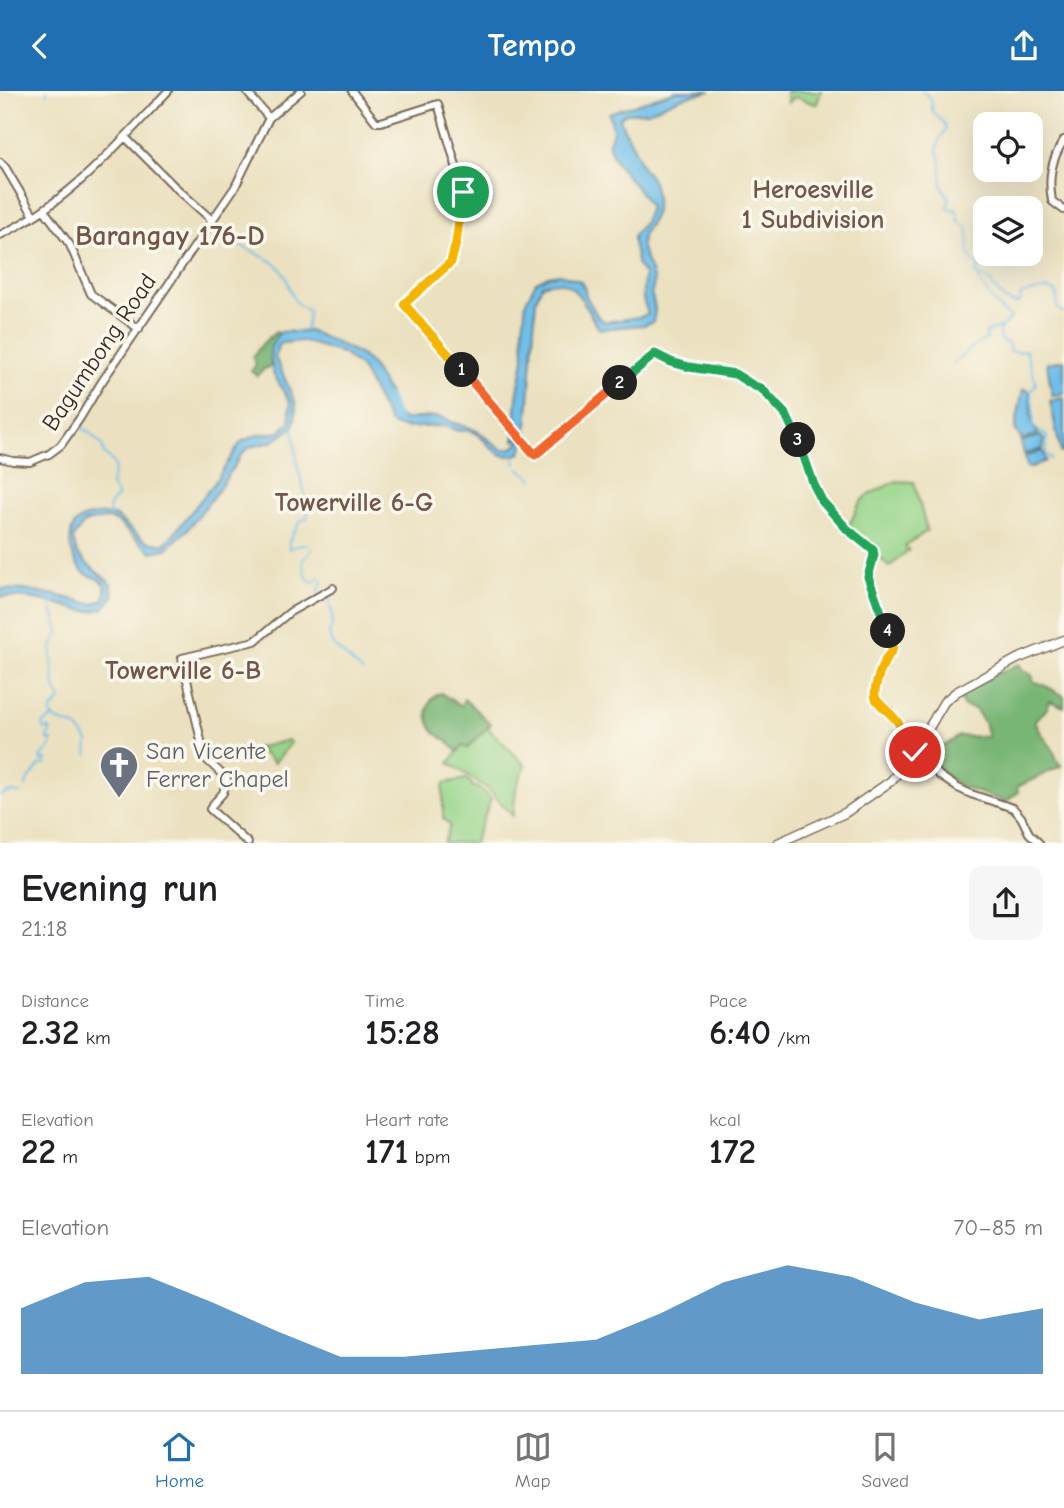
<!DOCTYPE html>
<html lang="en">
<head>
<meta charset="utf-8">
<style>
	:root { --surface:#fff; --page:#f6f6f6; --text:#202124; --muted:#757577; --line:#e0e0e0; --accent:#1f6fb2 }
	body { margin:0; font-family:"Comic Neue",sans-serif; background:var(--page); color:var(--text); height:100vh; display:flex; flex-direction:column; font-size:26px; white-space:nowrap }
	* { box-sizing:border-box; margin:0 }
	p { font-size:23px; color:var(--muted) }
	.icon { flex:none; width:38px; height:38px; fill:none; stroke:currentColor; stroke-width:2; stroke-linecap:round; stroke-linejoin:round }
	.map { position:relative; height:752px; overflow:hidden }
	.details { display:flex; flex-direction:column; background:var(--surface); flex:1 }
	.details>* { flex:none }
	.buttons { position:absolute; left:973px; top:21px; display:grid; gap:14px }
	.buttons a { display:grid; place-items:center; width:70px; height:70px; border-radius:14px; background:var(--surface); box-shadow:0 7px 28px #0002; font-size:35px }
	.pin { position:absolute; display:grid; place-items:center; width:60px; height:60px; color:#fff; margin:-30px; border:4px solid #fff; border-radius:50%; box-shadow:0 2px 7px #0007 }
	.km { position:absolute; width:35px; height:35px; margin:-18px; border-radius:50%; background:#222; color:#fff; font-size:19px; line-height:35px; text-align:center }
	.round { display:grid; place-items:center; flex:none; width:74px; height:74px; border-radius:14px; background:var(--page) }
	.summary { display:flex; align-items:center; justify-content:space-between; height:119px; padding:0 21px }
	h1 { font-size:38px; font-weight:600; line-height:52px }
	.figures { display:grid; grid-template-columns:repeat(3,1fr); gap:10px; height:119px; padding:7px 21px }
	.figures div { display:grid; align-content:center }
	.figures b { font-size:35px; font-weight:600 }
	.figures small { font-size:19px; font-weight:400 }
	.figures p { font-size:19px }
	.chart { height:196px; padding:14px 21px }
	.chart p { display:flex; justify-content:space-between }
	.chart svg { width:100%; height:126px; margin-top:7px; fill:var(--accent); opacity:.7 }
	header { display:flex; justify-content:space-between; align-items:center; height:91px; padding:0 21px; background:var(--accent); color:#fff; font-size:32px; font-weight:600 }
	.dock { display:flex; justify-content:space-around; align-items:center; height:98px; border-top:2px solid var(--line); background:var(--surface); font-size:19px; color:var(--muted) }
	.dock a { display:grid; justify-items:center; gap:4px }
	.dock .on { color:var(--accent) }
	.map>svg:first-child { display:block }
</style>
</head>
<body>
<header><svg class="icon" aria-label="back" viewBox="0 0 24 24"><path d="M15 5l-7 7 7 7"/></svg>Tempo<svg class="icon" aria-label="share" viewBox="0 0 24 24"><path d="M12 15V3M7 8l5-5 5 5M5 13v7h14v-7"/></svg></header>
<div class="map">
<svg width="1064" height="752" viewBox="0 0 1064 752">
	<rect width="100%" height="100%" fill="#fbf7ec"/>
	<filter id="ink" filterUnits="userSpaceOnUse"><feTurbulence type="fractalNoise" baseFrequency=".0143" numOctaves="2"/><feDisplacementMap in="SourceGraphic" scale="14" xChannelSelector="R" yChannelSelector="G"/><feConvolveMatrix kernelMatrix="1 2 1 2 8 2 1 2 1" color-interpolation-filters="sRGB"/></filter>
	<filter id="wash" filterUnits="userSpaceOnUse"><feTurbulence type="fractalNoise" baseFrequency=".00686" numOctaves="4" result="noise"/><feDisplacementMap in="SourceGraphic" scale="28" xChannelSelector="R" yChannelSelector="G"/><feGaussianBlur stdDeviation="1.57" result="paint"/><feColorMatrix in="noise" values="0 0 0 0 0 0 0 0 0 0 0 0 0 0 0 0 0 1.4 0 .05"/><feComposite in="paint" operator="in"/></filter>
	<g filter="url(#wash)">
		<rect width="100%" height="100%" fill="#ebe1c0"/>
		<path fill="#96d489" stroke="#687f54" stroke-width="2" d="M786,0h37l-2,1 -4,12c-9,-1 -15,-6 -24,-7l-5,6z
			M896,390l18,1 13,49 -22,15 4,4 -20,17 -13,-13v-6l-2,-3 -26,-18c4,-7 7,-14 10,-21 7,-13 26,-18 38,-25z
			M487,636l38,38 -9,24 -3,27 -26,-28 -38,-25 14,-18 5,3z
			M288,649l3,3 -17,20 -17,-15z
			M466,688l5,4 1,3 7,2 12,11 -17,44h-30l6,-18 -7,-7v-31l2,-4z"/>
		<path fill="#78b675" stroke="#5a704a" stroke-width="2" d="M276,241l4,2c-10,8 -10,20 -9,32l-7,3 -7,7 -6,-5 5,-6 -3,-8 10,-14z
			M1019,573l4,6 6,3 4,4v4l11,4 20,11v11l-14,-6c-3,11 -8,12 -15,19 3,12 12,20 18,30 3,7 3,10 8,16l-44,21 1,5 -12,10 -46,-16 -30,-24 11,-14 18,-12 29,1 -4,-15 -9,-13 -12,-3 -3,-11 31,-18z
			M441,602l20,13 3,-7 27,25 -24,24 -4,-2 -6,6 -10,-12c-20,-6 -29,-38 -6,-47z"/>
		<path fill="#6fbfea" stroke="#557484" stroke-width="2" d="M676,0h35l-31,7 -32,14 -21,1 -4,2 -3,3c2,11 10,20 14,30 4,6 6,14 9,20 4,6 10,10 11,18 2,8 3,19 1,27 -3,13 -16,17 -13,35 3,15 17,30 9,46 4,11 5,17 2,28l-9,3 -44,4c-6,-5 -8,-12 -12,-20 -12,-19 -21,-33 -46,-24l-6,15 -9,129 -6,24c-28,12 -32,-17 -51,-22 -3,-1 -7,0 -11,0 -5,-1 -10,-4 -15,-5 -18,-1 -39,6 -54,-3l-29,-55 -19,-15 -39,-12 -20,2 -5,3 -3,11 21,47 -1,15 -2,8 -13,10 -9,5 -21,5 -8,7 -25,38 -30,38 -21,19 -14,3 -22,-18 -12,-12 -10,-3 -18,2 -6,2 -11,15 4,15 9,10 22,18 3,4 2,11c-4,7 -7,12 -15,14 -14,4 -30,-4 -43,-7 -18,-4 -37,-7 -55,-6v-8l22,1 34,5 31,8 7,1 10,-5c1,-6 3,-11 -1,-16 -6,-7 -14,-6 -20,-11 -15,-16 -21,-49 6,-56 9,-2 20,-2 28,1 14,12 31,33 50,25l46,-57 28,-43 16,-7 23,-3 10,-10v-20l-17,-29 -3,-20 1,-7 5,-9 5,-5 9,-1v1c7,1 14,-3 22,0l33,15 16,8 9,8 18,29 7,21 8,7c13,-1 27,-5 40,-2 8,2 3,2 11,5 7,3 14,3 21,7 9,4 15,12 23,16l1,2c9,3 16,1 21,-7l-3,-3 -2,3 -1,-1 3,-43 7,-38 -1,-31 3,-27 10,-19 12,-6 12,-2 20,7 4,6 2,9 12,21 7,5 35,-5 8,-3 -5,-15 1,-25 -6,-8 -5,-24v-6l11,-14 6,-14c-9,-20 -36,-41 -41,-62 -1,-7 4,-10 4,-16 0,-5 -3,-12 -4,-17z
			M1064,269v33l-12,3 -5,-33z
			M1023,298l5,1 2,4 2,30 6,10 -16,6 -7,-11z
			M1064,307v54l-3,1 -11,-52z
			M1040,345l4,4 -1,9 -19,5 -3,-12z
			M1043,360l3,10 -17,7 -2,-1 -2,-11z"/>
		<g fill="none" stroke-linecap="round" stroke-linejoin="round">
			<path stroke="#6fbfea" stroke-width="2" d="M47,0v3
				M922,0c8,6 11,10 10,20l13,13 1,6 -6,8 -3,13c8,13 1,25 6,37 2,4 5,8 7,11l-3,8 3,2h6c2,5 0,9 5,16l6,1 2,19 -1,8 8,11h3l-2,3 3,1 -4,6 15,8 3,5 11,13 11,4 4,-3v-5l3,-2 24,-5 10,3v16l7,5
				M215,142l20,11
				M236,154l12,4
				M250,159l25,13
				M276,173c20,17 7,36 33,47l-3,18
				M978,185c6,15 20,34 33,41l-12,13v7l4,5 6,2v7l9,1 8,-2c2,12 7,22 10,33l-5,9 3,24 -1,7 1,4 7,6 6,3 -1,18 5,5
				M954,272c6,-6 26,-22 33,-24l-1,-6 16,-7
				M83,331v7l6,3 13,13 2,9 9,8 2,6 -4,17 7,11 -8,8 -1,7 2,4
				M293,337l5,40 10,38
				M512,361l4,12
				M520,378l13,10
				M308,418l-1,10 -6,1 -12,21v8l13,-5h6
				M311,458l-2,5 -6,6c0,8 3,18 9,23l7,-5 4,2 -5,12
				M328,503l4,20v11l-3,9 3,10 31,28
				M52,509c-2,12 5,20 7,32 -2,5 -6,11 -7,16 -1,5 2,37 4,42 1,3 4,6 5,10l-9,9 -2,5c6,10 17,7 27,14 4,3 8,9 11,14l-1,13
				M26,696v-4l14,-18 6,-1 1,-5 -6,2 -1,-3c6,-5 12,-10 12,-18l-3,1 -2,-4 4,-6 -3,-3 -4,2 -2,-5 10,-7
				M0,705l10,-4 10,1"/>
			<path stroke="#6fbfea" stroke-width="5" d="M388,306l11,23"/>
		</g>
	</g>
	<g filter="url(#ink)">
		<g fill="none" stroke-linecap="round" stroke-linejoin="round">
			<g stroke="#796a57" stroke-width="10">
				<path id="secondary" d="M246,0l23,27
					M352,0l24,31h5l57,-18 24,82 1,8c-3,21 -3,54 -15,71l-44,39 131,151 120,-101 16,8 18,5 46,7 30,17 20,24 15,27 14,43 8,16 25,28 26,21 1,5 -6,22 25,67v5l-8,12 -9,26 -1,8 1,4 13,12 12,15 6,19 33,31 18,12 13,6 42,14 8,9 8,16 10,10
					M125,46l49,49 39,35
					M1064,49c-13,20 -16,38 -12,61l12,9
					M0,71l5,5 29,49
					M44,119l26,35 21,49 48,35
					M0,144c70,-33 116,-89 168,-144
					M0,367l13,3 17,1 19,-8 12,-9 19,-27 21,-35 134,-196 34,-69 32,-27
					M248,752l-38,-34 4,-6 9,-10 4,-14 -22,-21 -23,-100 73,-17 35,-29 43,-24"/>
			</g>
			<g stroke="#796a57" stroke-width="11">
				<path id="primary" d="M778,752l67,-30 46,-32 24,-29 29,-50 12,-10 61,-33 47,-19"/>
			</g>
			<use href="#secondary" stroke="#fff" stroke-width="6"/>
			<use href="#primary" stroke="#fff" stroke-width="8"/>
		</g>
	</g>
	<g fill="none" stroke-linecap="round" stroke-linejoin="round" filter="url(#ink)">
		<g stroke="#fff" stroke-width="14">
			<path id="split-1" d="M462,279l-58,-66 47,-42 5,-19 7,-51"/>
		</g>
		<g stroke="#fff" stroke-width="14">
			<path id="split-2" d="M462,279l73,85 85,-72"/>
		</g>
		<g stroke="#fff" stroke-width="14">
			<path id="split-3" d="M620,292l35,-29 16,8 18,5 46,7 19,12 7,2 25,27 12,25"/>
		</g>
		<g stroke="#fff" stroke-width="14">
			<path id="split-4" d="M798,349l16,45 8,16 25,28 26,21 1,5 -6,22 20,54"/>
		</g>
		<g stroke="#fff" stroke-width="14">
			<path id="split-5" d="M888,540c2,4 6,11 5,16 0,5 -6,9 -8,14 -4,7 -13,31 -9,38 4,7 17,15 23,25 8,12 2,18 16,28"/>
		</g>
		<use href="#split-1" stroke="#f5b400" stroke-width="9"/>
		<use href="#split-2" stroke="#f0652b" stroke-width="9"/>
		<use href="#split-3" stroke="#22a559" stroke-width="9"/>
		<use href="#split-4" stroke="#22a559" stroke-width="9"/>
		<use href="#split-5" stroke="#f5b400" stroke-width="9"/>
	</g>
	<defs>
		<g id="church-pin" transform="scale(2.0125)"><path d="M0 17L-7.5 6A9.5 9.5 0 1 1 7.5 6Z" fill="#6b7280" stroke="#fbf7ec"/><path d="M-1.2-6h2.4v3.5h3.3v2.4h-3.3V6h-2.4V-.1h-3.3v-2.4h3.3Z" fill="#fff"/></g>
	</defs>
	<g fill-rule="evenodd">
		<use href="#church-pin" x="119" y="674"/>
	</g>
	<g text-anchor="middle" dominant-baseline="central" stroke-width="7" stroke-linejoin="round" paint-order="stroke">
		<g font-size="24" fill="#3b2a1e" stroke="#fbf7ec">
			<text transform="translate(99 261) rotate(-56)">Bagumbong Road</text>
		</g>
		<g font-size="24" fill="#5b616d" stroke="#fbf7ec" text-anchor="start">
			<text x="146" y="660">San Vicente<tspan x="146" dy="28">Ferrer Chapel</tspan></text>
		</g>
		<g font-size="26" font-weight="bold" fill="#755547" stroke="#fbf7ec">
			<text x="813" y="99">Heroesville<tspan x="813" dy="30">1 Subdivision</tspan></text>
			<text x="354" y="412">Towerville 6-G</text>
			<text x="183" y="580">Towerville 6-B</text>
		</g>
		<g font-size="28" font-weight="bold" fill="#755547" stroke="#fbf7ec">
			<text x="170" y="145">Barangay 176-D</text>
		</g>
	</g>
</svg>
<div class="buttons">
<a><svg class="icon" aria-label="locate" viewBox="0 0 24 24"><circle cx="12" cy="12" r="6"/><path d="M12 2v4M12 18v4M2 12h4M18 12h4"/></svg></a>
<a><svg class="icon" aria-label="layers" viewBox="0 0 24 24"><path d="M12 4l9 5-9 5-9-5zM3 14l9 5 9-5"/></svg></a>
</div>
<div class="pin" style="left:463px;top:101px;background:#1e9e55"><svg class="icon" aria-label="arrive" viewBox="0 0 24 24"><path d="M6 21V4h12l-3 4 3 4H6"/></svg></div>
<div class="pin" style="left:915px;top:661px;background:#d93025"><svg class="icon" aria-label="check" viewBox="0 0 24 24"><path d="M5 12l5 5 9-10"/></svg></div>
<b class="km" style="left:462px;top:279px">1</b>
<b class="km" style="left:620px;top:292px">2</b>
<b class="km" style="left:798px;top:349px">3</b>
<b class="km" style="left:888px;top:540px">4</b>
</div>
<section class="details">
<div class="summary"><div><h1>Evening run</h1><p>21:18</p></div><a class="round"><svg class="icon" aria-label="share" viewBox="0 0 24 24"><path d="M12 15V3M7 8l5-5 5 5M5 13v7h14v-7"/></svg></a></div>
<div class="figures">
<div><p>Distance</p><b>2.32<small> km</small></b></div>
<div><p>Time</p><b>15:28</b></div>
<div><p>Pace</p><b>6:40<small> /km</small></b></div>
</div>
<div class="figures">
<div><p>Elevation</p><b>22<small> m</small></b></div>
<div><p>Heart rate</p><b>171<small> bpm</small></b></div>
<div><p>kcal</p><b>172</b></div>
</div>
<div class="chart"><p><span>Elevation</span>70–85 m</p>
<svg viewBox="0 0 160 44" preserveAspectRatio="none"><path d="M0 44V21L10 12L20 10L30 19L40 29L50 38L60 38L70 36L80 34L90 32L100 23L110 12L120 6L130 10L140 19L150 25L160 21V44z"/></svg>
</div>
</section>
<nav class="dock">
<a class="on"><svg class="icon" aria-label="home" viewBox="0 0 24 24"><path d="M3 11l9-7 9 7M6 9v11h12V9"/></svg>Home</a>
<a><svg class="icon" aria-label="map" viewBox="0 0 24 24"><path d="M3 6l6-2 6 2 6-2v14l-6 2-6-2-6 2zM9 4v14M15 6v14"/></svg>Map</a>
<a><svg class="icon" aria-label="saved" viewBox="0 0 24 24"><path d="M7 4h10v16l-5-4-5 4z"/></svg>Saved</a>
</nav>
</body>
</html>
